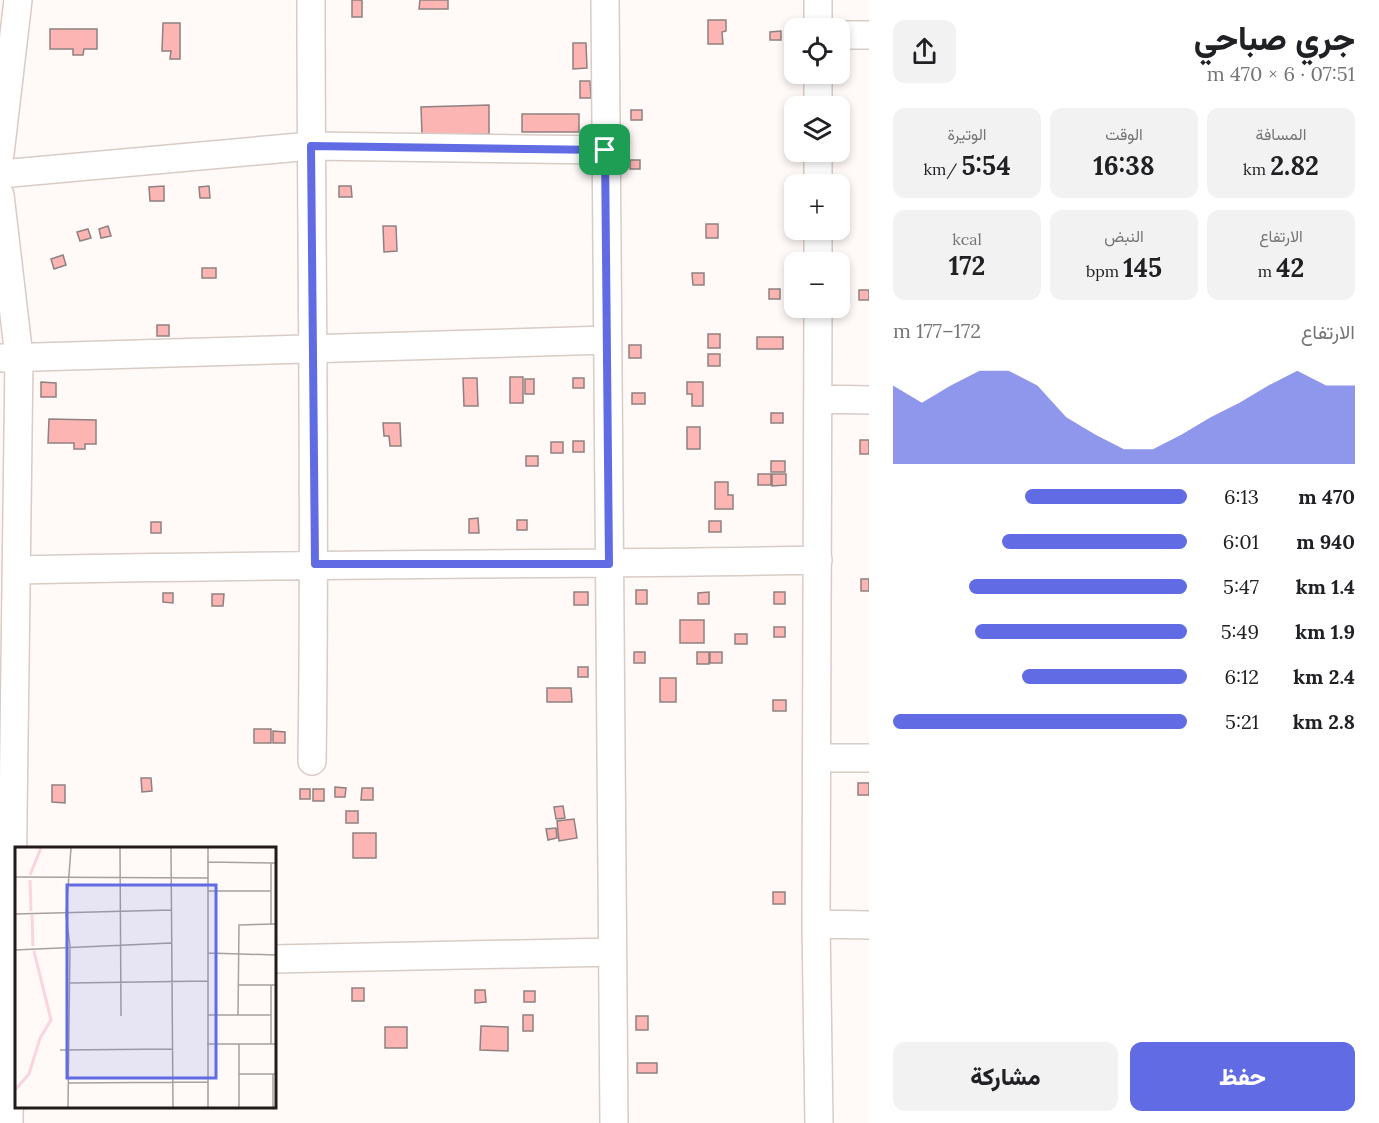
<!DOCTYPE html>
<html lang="ar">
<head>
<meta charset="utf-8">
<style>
	:root { --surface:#fff; --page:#f2f2f2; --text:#202124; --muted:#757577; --accent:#616ce4 }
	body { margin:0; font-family:Lora,Vazirmatn,serif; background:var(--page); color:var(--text); direction:rtl; height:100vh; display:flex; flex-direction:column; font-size:22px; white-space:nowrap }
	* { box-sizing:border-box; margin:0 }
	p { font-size:20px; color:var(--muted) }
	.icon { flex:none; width:33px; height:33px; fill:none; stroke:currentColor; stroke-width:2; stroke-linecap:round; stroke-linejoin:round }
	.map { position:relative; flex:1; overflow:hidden; direction:ltr }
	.sheet { display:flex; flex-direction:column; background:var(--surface); width:510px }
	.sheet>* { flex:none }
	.tools { position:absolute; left:784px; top:18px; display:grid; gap:12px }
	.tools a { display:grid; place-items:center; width:66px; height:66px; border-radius:12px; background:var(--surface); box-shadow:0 3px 9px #0003; font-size:30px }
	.pin { position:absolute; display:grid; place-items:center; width:51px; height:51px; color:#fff; margin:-26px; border-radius:12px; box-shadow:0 3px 9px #0006 }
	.round { display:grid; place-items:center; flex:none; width:63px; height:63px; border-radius:12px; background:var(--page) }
	.overview { display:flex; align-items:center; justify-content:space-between; height:102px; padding:0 24px }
	h1 { font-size:33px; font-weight:800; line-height:45px }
	.metrics { display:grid; grid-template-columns:repeat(3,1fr); gap:9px; height:102px; padding:6px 24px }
	.metrics div { display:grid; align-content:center; border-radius:12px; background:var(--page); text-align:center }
	.metrics b { font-size:26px; font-weight:800 }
	.metrics small { font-size:16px; font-weight:400 }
	.metrics p { font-size:16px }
	.chart { height:168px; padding:12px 24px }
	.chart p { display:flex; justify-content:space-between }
	.chart svg { width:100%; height:108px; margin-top:6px; fill:var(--accent); opacity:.7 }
	.primary-button { display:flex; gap:12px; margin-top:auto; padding:12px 24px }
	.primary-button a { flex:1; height:69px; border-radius:12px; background:var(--accent); color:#fff; font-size:24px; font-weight:800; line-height:69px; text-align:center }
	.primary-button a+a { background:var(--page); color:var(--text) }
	ul { padding:0 24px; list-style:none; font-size:20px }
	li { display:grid; grid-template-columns:96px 72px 1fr; align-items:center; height:45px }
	li i { height:15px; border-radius:8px; background:var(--accent) }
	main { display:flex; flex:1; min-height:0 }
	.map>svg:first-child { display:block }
</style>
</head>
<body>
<main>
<section class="sheet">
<div class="overview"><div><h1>جري صباحي</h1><p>07:51 · 6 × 470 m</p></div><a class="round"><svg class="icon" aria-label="share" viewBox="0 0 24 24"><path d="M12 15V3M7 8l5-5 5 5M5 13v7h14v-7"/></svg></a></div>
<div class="metrics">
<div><p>المسافة</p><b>2.82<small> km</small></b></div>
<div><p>الوقت</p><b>16:38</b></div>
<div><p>الوتيرة</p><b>5:54<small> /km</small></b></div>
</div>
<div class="metrics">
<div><p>الارتفاع</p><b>42<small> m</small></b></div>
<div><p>النبض</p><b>145<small> bpm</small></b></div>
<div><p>kcal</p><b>172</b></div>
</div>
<div class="chart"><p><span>الارتفاع</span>172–177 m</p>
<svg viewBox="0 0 160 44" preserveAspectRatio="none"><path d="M0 44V12L10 19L20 12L30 6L40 6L50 12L60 25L70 32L80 38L90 38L100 32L110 25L120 19L130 12L140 6L150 12L160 12V44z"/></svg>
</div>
<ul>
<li><b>470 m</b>6:13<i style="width:55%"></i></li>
<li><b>940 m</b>6:01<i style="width:63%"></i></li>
<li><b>1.4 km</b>5:47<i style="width:74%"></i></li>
<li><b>1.9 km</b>5:49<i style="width:72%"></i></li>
<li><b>2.4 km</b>6:12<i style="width:56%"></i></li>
<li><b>2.8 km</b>5:21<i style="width:100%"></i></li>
</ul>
<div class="primary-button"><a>حفظ</a><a>مشاركة</a></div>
</section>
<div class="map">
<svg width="869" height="1123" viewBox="0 0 869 1123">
	<rect width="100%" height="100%" fill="#fff9f7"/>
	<path fill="#fcb5b2" stroke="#8e8180" stroke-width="1.5" d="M352,0h10v17h-10z
		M420,0h28v9h-29z
		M708,20h18v11l-4,1 1,12h-15z
		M163,23h17v36h-10l1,-8h-9z
		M50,29h47v20h-13l-1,6h-10v-6h-23z
		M781,31v9h-11v-8z
		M573,43h13l1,25 -14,1z
		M580,81h10l1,17h-11z
		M489,105v29l-67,1 -1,-28z
		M631,110h11v10h-11z
		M522,114h57v18h-57z
		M630,160h10v9h-10z
		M164,186v15h-14l-1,-14z
		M209,186l1,12h-10l-1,-11z
		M339,186h12l1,11h-13z
		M706,224h12v14h-12z
		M108,226l3,10 -10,2 -2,-9z
		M383,226h13l1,25 -13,1z
		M88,229l3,9 -11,3 -3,-9z
		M63,255l3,10 -12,4 -3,-10z
		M202,268h14v10h-14z
		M692,273h12v12h-11z
		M769,289h11v10h-11z
		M859,290h10v10h-10z
		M157,325h12v11h-12z
		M708,334h12v14h-12z
		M757,337h26v12h-26z
		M629,345h12v13h-12z
		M708,354h12v12h-12z
		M510,377h13v26h-13z
		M463,378h14l1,28h-14z
		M573,378h11v10h-11z
		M525,379h9v15h-9z
		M41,382l15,1v14h-15z
		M687,382h16v24h-11v-12h-5z
		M632,393h13v11h-13z
		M771,413h12v10h-12z
		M49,419l47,1v24h-11v5h-11v-6h-26z
		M383,423h17l1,23h-11l-1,-10h-5z
		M687,427h13v22h-13z
		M860,440h9v14h-9z
		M573,441h11v11h-11z
		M551,442h12v11h-12z
		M526,456h12v10h-12z
		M771,461h14v11h-14z
		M758,474h13v11h-13z
		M772,474h14v11l-14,1z
		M715,482h13v13h5v14h-18z
		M478,518l1,15h-10v-14z
		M517,520h10v10h-10z
		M709,521h12v11h-12z
		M151,522h10v11h-10z
		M861,579h8v12h-8z
		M636,590h11v14h-11z
		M574,592h14v13h-14z
		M709,592v12h-11v-11z
		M774,592h11v12h-11z
		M163,593h10v10l-10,-1z
		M212,594h12l-1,12h-11z
		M680,620h24v23h-24z
		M774,627h11v10h-11z
		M735,634h12v10h-12z
		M634,652h11v11h-11z
		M697,652h12v12h-12z
		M710,652h12v11h-12z
		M578,667h10v10h-10z
		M660,678h16v24h-16z
		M547,688h24l1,14h-25z
		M773,700h13v11h-13z
		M254,729h17v14h-17z
		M273,731l12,1v11h-12z
		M141,778h10l1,13 -10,1z
		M858,783h11v12h-11z
		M52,785h13v18l-13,-1z
		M335,787l11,1 -1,9h-10z
		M362,788h11v12h-12z
		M300,789h10v10h-10z
		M313,789h11v12h-11z
		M563,806l2,12 -9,1 -2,-12z
		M346,811h12v12h-12z
		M574,819l3,19 -18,3 -2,-20z
		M556,828l1,10 -9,2 -2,-11z
		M353,833h23v25h-23z
		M773,892h12v12h-12z
		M352,988h12v13h-12z
		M475,990h10l1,12 -11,1z
		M524,991h11v11h-11z
		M523,1015h10v16h-10z
		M636,1016h12v14h-12z
		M481,1026l27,1v24l-28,-1z
		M385,1027h22v21h-22z
		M637,1063h20v10h-20z"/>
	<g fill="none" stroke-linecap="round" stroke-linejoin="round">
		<g stroke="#d8ccc6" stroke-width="30">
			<path id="minor" d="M311,0c0,254 5,507 1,761
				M605,0l9,1123
				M818,0v28
				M840,35h29
				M818,74v32
				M818,152v32
				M0,154l18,-154
				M0,174l311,-28 294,4
				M0,195l19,162 -10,766
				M818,230v32
				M818,308l-2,616 3,199
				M2,358l605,-18
				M818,399l51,1
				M17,570c267,-6 534,-5 801,-10
				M818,758h51
				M816,924l53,1
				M274,959l338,-7"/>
		</g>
		<use href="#minor" stroke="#fff" stroke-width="27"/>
	</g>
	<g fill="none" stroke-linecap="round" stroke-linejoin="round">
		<g stroke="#fff" stroke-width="12">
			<path id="route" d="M311,146l294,4 4,414h-294z"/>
		</g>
		<use href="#route" stroke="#616ce4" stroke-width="8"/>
	</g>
	<g transform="translate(15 847)">
		<rect width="261" height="261" fill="#fff9f7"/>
		<path fill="none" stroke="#f8d5e1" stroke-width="3" d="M15,28l11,-27M15,33l1,31M17,68l1,31M0,243l14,-16 11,-36 11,-18 -17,-69"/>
		<path fill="none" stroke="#a6a19f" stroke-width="1.5" d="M105,1l1,168M156,1l2,259M193,1v259M193,15l68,1M0,30l193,1M193,44h63M0,67l156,-4M256,77v-61M0,103l156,-7M193,106l68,2M55,136l138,-2M223,138h38M193,168h63M223,168l1,-90 37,-1M192,197h69M224,197v63M256,197v-59M45,203l112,-1M224,227h37M53,236l140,-1M53,260l2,-161 -4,-31 5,-67M258,260v-33"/>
		<path fill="#616ce4" fill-opacity="0.15" stroke="#616ce4" stroke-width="3" d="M52,38h149v193h-149z"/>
		<rect width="261" height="261" fill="none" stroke="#211c1a" stroke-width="3"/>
	</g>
</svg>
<div class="tools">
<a><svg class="icon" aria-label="locate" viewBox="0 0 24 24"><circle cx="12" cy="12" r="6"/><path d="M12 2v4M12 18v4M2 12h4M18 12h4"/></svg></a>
<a><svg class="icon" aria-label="layers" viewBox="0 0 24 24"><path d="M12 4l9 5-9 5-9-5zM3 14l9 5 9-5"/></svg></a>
<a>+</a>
<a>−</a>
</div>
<div class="pin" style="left:605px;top:150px;background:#1e9e55"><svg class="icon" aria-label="arrive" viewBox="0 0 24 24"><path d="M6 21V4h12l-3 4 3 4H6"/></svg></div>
</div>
</main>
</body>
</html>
